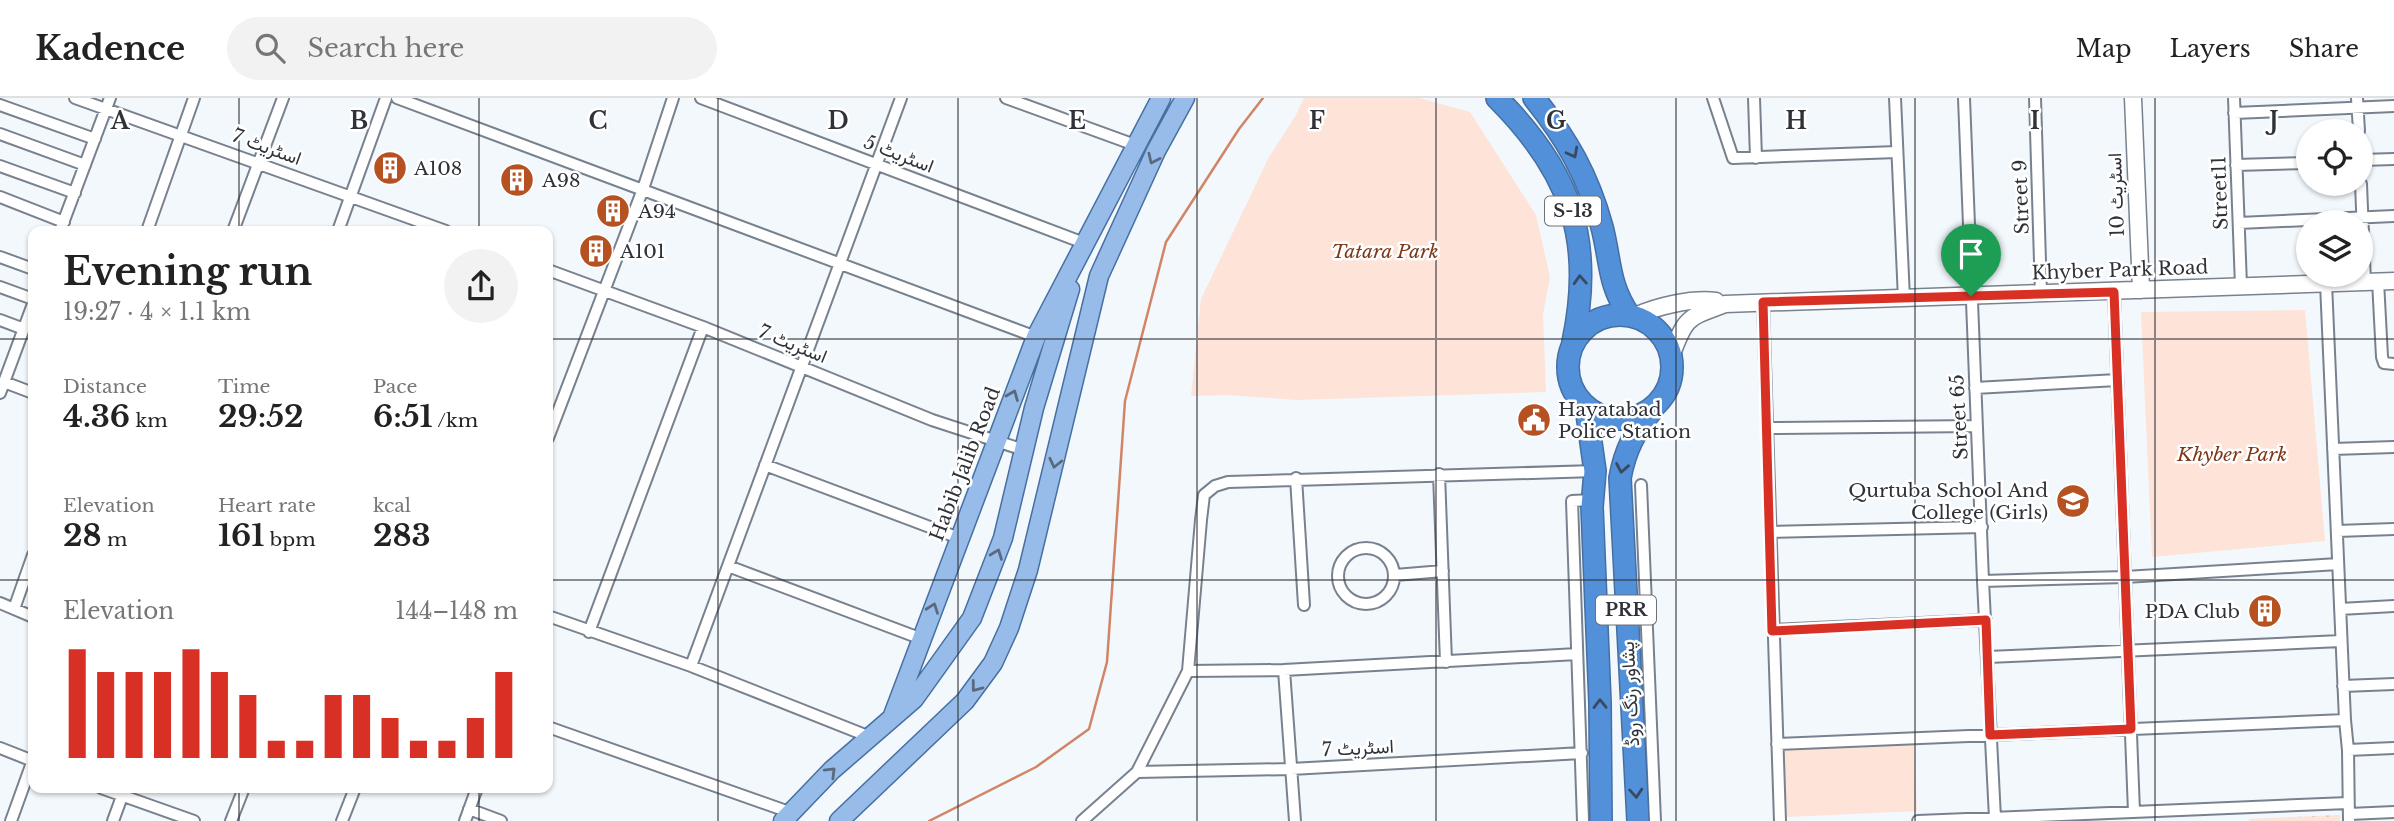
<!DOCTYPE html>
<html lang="en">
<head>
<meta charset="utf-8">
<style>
	:root { --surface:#fff; --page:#f2f2f2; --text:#222; --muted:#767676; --line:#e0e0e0; --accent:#d93025 }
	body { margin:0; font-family:"Libre Baskerville",Vazirmatn,serif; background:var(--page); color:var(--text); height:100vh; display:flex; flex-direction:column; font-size:26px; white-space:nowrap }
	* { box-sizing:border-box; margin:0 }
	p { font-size:23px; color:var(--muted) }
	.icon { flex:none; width:38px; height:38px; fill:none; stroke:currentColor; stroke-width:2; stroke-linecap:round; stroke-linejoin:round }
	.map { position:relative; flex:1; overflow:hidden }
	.side { position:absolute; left:28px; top:128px; width:525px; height:567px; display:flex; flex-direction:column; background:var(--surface); border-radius:14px; box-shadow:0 2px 5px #0004 }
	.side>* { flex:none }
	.fabs { position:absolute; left:2296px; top:21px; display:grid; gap:14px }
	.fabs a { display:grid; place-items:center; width:77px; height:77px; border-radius:50%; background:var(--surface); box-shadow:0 2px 5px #0004; font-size:35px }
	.pin { position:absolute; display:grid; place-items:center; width:60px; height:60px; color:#fff; margin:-72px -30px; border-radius:50% 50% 50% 0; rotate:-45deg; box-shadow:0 0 7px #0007 }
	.pin .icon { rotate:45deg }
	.round { display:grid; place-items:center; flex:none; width:74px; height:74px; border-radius:37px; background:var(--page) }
	.overview { display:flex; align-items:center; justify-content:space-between; height:119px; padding:0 35px }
	h1 { font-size:38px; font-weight:800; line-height:52px }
	.figures { display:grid; grid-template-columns:repeat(3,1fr); gap:10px; height:119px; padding:7px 35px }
	.figures div { display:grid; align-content:center }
	.figures b { font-size:30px; font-weight:800 }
	.figures small { font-size:19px; font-weight:400 }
	.figures p { font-size:19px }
	.chart { height:196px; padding:14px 35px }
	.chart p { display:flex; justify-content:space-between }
	.chart svg { width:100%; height:126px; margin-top:7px; stroke:var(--accent); stroke-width:6 }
	header { display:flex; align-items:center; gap:42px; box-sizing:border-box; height:98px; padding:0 35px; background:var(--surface); border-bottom:2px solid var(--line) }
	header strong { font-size:33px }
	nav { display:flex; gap:38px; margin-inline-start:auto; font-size:24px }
	.search { width:490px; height:63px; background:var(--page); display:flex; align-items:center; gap:18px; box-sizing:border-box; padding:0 24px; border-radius:38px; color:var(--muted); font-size:26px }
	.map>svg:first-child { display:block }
</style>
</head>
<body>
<header>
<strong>Kadence</strong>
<div class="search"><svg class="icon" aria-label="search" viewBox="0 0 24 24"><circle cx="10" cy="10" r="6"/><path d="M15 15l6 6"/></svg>Search here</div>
<nav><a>Map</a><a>Layers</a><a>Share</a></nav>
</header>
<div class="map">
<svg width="2394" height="723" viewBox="0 0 2394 723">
	<defs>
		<pattern id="grass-dots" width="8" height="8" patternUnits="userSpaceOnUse" patternTransform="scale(1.75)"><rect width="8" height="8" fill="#fee3d9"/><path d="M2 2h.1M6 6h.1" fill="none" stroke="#dac3bb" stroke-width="1.8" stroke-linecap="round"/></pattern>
	</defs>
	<rect width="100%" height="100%" fill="#f3f8fd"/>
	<path fill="url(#grass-dots)" d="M2340,717v6h-91v-2z"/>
	<path fill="#fee3d9" d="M1304,0h115l51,14 66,103 14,62 -7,37 3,78 -250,8 -69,-5 -36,1 10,-97 68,-142 27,-42z
		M2305,212l20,231 -173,16 -11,-245z
		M1914,644l3,69 -130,6 -3,-70z"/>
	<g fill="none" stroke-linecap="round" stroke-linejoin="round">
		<path stroke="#d18566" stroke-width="2.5" d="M929,723l107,-54 53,-38 18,-67 18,-261 41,-159 73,-113 24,-31"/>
		<g stroke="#78828e" stroke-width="14">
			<path id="street" d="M75,0l371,133
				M397,0l639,239
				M701,0l383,145
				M1006,0l129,47
				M1713,0l20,60 164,-6
				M1754,0l2,60
				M1895,0l9,201
				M1964,0l19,483 12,237
				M2035,0l6,196
				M2234,0l7,188
				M2357,0l2,33
				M0,7l95,34
				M2234,15l160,-7
				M0,36l85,31
				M2361,62l33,-1
				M2236,67l72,-2
				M0,68l75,27
				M2361,86l4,98
				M0,99l64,25
				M2239,125l155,-7
				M60,133l50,-133
				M147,133l47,-133
				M233,133l50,-133
				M338,133l48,-133
				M0,159l33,12
				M548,172l155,57 229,93 92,30
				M2378,183l4,76 2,6 10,1
				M2326,185l19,437 3,30 1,71
				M0,189l33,12
				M2114,194l20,520
				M1763,204l17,519
				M0,222l24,9
				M4,284l29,11
				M1975,290l142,-8
				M0,295l33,-89
				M1767,330l210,-2
				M548,340l95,-249 30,-91
				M2333,351l61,-2
				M765,367l194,73
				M1439,376l7,188
				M1296,380l8,127
				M1641,387l14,336
				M2337,433l57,-2
				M1770,434l212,-5
				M1338 478a28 28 0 1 1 56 0a28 28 0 1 1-56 0Z
				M728,468l194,73
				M1395,477l48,-4
				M1983,483l142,-4 213,-13
				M0,505l33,14
				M14,511l19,-54
				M2340,511l54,-3
				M548,518l143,50 179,71
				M1772,532l214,-10
				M589,534l114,-305
				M1988,559l353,-16
				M691,568l210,-568
				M1284,572l11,151
				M1188,573l96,-1 293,-16
				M2343,588l51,-2
				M548,629l244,86
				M1777,646l568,-24
				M0,650l33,13
				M2348,652l46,-2
				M1137,674l154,-3 291,-16
				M101,690l93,33
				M469,711l32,12
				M2349,716l45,-2
				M11,723l22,-61
				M113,723l12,-33
				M231,723l13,-33
				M342,723l13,-33
				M465,723l12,-33
				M1082,723l55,-49 51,-101 13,-151 3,-25 11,-9 13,-4 367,-11
				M1583,723l-11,-320 20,-1
				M1918,723l430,-18"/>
		</g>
		<g stroke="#78828e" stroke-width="19">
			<path id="secondary" d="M2133,0l8,192
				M1635,218c23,-10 56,-18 81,-15
				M1672,256c14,-38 16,-36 53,-50l669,-23"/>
		</g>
		<g stroke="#466fa2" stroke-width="21">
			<path id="primary" d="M892,620l144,-381 125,-239
				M783,723l49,-51 82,-71 58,-81 31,-80 31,-130 36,-119
				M839,723l126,-120 28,-38 16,-35 19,-58 71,-294 57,-125 29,-53"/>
		</g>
		<g stroke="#466fa2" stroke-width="24">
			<path id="highway" d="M1497,0c73,73 98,141 76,244
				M1534,0c33,41 54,78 68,129 9,35 6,57 27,88
				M1568 269a52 52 0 1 1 104 0a52 52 0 1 1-104 0Z
				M1586,309l9,64 -3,36 8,196 1,118
				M1638,723l-18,-343c5,-28 15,-47 33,-69"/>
		</g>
		<use href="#street" stroke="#fff" stroke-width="10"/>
		<use href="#secondary" stroke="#fff" stroke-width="16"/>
		<use href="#primary" stroke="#98bce9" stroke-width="18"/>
		<use href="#highway" stroke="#5390da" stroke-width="21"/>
	</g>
	<defs><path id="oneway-chevron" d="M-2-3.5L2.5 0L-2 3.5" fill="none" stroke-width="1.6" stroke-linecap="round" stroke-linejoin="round" transform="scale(1.75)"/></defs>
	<g stroke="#384a61">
		<use href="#oneway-chevron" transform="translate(1573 55) rotate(62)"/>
		<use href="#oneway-chevron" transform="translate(1580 182) rotate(-93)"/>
		<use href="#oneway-chevron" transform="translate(1622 370) rotate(100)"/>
		<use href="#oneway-chevron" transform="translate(1600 606) rotate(-91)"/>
		<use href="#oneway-chevron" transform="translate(1636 695) rotate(86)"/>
	</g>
	<g stroke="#596a7f">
		<use href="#oneway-chevron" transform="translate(1153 61) rotate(115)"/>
		<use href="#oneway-chevron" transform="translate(1013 297) rotate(-68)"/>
		<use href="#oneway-chevron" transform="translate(1055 365) rotate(103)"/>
		<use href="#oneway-chevron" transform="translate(997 456) rotate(-69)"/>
		<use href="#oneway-chevron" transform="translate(933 510) rotate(-70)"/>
		<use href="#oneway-chevron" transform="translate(976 589) rotate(127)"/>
		<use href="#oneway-chevron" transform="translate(831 674) rotate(-45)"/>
	</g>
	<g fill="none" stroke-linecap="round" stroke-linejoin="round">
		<g stroke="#fff" stroke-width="14">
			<path id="route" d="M2114,194l17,437 -141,6 -4,-115 -214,11 -9,-329z"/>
		</g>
		<use href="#route" stroke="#d93025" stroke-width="9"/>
	</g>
	<path fill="none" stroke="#2f3339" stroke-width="2" stroke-opacity="0.55" d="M239,0v133M479,0v133M718,0v723M958,0v723M1197,0v723M1436,0v723M1676,0v723M1915,0v723M2155,0v723M0,241h33M548,241h1846M0,482h33M548,482h1846M239,690v33M479,690v33"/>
	<defs>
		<g id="building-disc" transform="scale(1.75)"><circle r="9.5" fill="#b65122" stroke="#fff"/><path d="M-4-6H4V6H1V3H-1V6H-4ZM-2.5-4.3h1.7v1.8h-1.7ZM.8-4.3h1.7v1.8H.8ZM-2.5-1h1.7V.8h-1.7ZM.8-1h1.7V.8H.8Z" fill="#fff"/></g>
		<g id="civic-disc" transform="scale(1.75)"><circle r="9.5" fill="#b65122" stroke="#fff"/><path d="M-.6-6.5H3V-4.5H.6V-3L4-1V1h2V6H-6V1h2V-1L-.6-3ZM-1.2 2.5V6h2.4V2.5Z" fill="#fff"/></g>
		<g id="school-disc" transform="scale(1.75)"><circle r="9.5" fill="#b65122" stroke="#fff"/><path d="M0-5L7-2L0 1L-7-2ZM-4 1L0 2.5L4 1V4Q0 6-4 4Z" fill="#fff"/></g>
	</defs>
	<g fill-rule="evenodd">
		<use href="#building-disc" x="390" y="70"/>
		<use href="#building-disc" x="517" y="82"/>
		<use href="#building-disc" x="613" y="113"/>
		<use href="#building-disc" x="596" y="153"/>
		<use href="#civic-disc" x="1534" y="322"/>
		<use href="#school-disc" x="2073" y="403"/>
		<use href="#building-disc" x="2265" y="513"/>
	</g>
	<g text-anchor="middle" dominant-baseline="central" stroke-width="5" stroke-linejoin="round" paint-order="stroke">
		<g fill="#fff" stroke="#6d7074" stroke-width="2">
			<rect x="1545" y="98.5" width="56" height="29" rx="5"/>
			<rect x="1596" y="497.5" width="60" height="29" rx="5"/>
		</g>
		<g font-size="18" font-weight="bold" fill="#2f3339">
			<text x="1573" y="113">S-13</text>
			<text x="1626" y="512">PRR</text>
		</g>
		<g font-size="19" fill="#2f3339" stroke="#fff">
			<text transform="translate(267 49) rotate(20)">اسٹریٹ 7</text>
			<text transform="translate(899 56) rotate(21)">اسٹریٹ 5</text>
			<text transform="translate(2220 95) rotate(-92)">Street11</text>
			<text transform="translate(2116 97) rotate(-92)">اسٹریٹ 10</text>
			<text transform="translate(2021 99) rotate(-92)">Street 9</text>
			<text transform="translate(2120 172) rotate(-2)">Khyber Park Road</text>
			<text transform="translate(793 246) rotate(22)">اسٹریٹ 7</text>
			<text transform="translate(1959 319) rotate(-93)">Street 65</text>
			<text transform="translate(965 366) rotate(-69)">Habib Jalib Road</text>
			<text transform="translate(1630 596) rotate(-93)">پشاور رنگ روڈ</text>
			<text transform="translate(1358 650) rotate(-3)">اسٹریٹ 7</text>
		</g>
		<g font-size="19" fill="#2f3339" stroke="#fff" text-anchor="start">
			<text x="414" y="70">A108</text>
			<text x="542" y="82">A98</text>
			<text x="638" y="113">A94</text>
			<text x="620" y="153">A101</text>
			<text x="1558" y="311">Hayatabad<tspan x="1558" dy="22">Police Station</tspan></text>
			<text x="2048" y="392" text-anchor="end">Qurtuba School And<tspan x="2048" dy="22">College (Girls)</tspan></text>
			<text x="2240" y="513" text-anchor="end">PDA Club</text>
		</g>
		<g font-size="19" font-style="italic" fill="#7e3818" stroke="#fff">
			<text x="1385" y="153">Tatara Park</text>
			<text x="2232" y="356">Khyber Park</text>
		</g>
	</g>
	<g font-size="23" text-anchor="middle" font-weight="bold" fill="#2f3339" stroke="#fff" stroke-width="5" stroke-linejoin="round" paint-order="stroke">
		<text x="120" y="31">A</text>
		<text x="359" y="31">B</text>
		<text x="598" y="31">C</text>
		<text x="838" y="31">D</text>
		<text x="1077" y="31">E</text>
		<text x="1317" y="31">F</text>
		<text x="1556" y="31">G</text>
		<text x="1796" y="31">H</text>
		<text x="2035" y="31">I</text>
		<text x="2274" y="31">J</text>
	</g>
</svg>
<div class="fabs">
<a><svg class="icon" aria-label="locate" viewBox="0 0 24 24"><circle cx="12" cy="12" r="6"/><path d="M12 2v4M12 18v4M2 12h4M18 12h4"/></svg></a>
<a><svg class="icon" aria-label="layers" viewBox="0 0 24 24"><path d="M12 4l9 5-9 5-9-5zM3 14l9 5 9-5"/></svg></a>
</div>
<div class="pin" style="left:1971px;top:198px;background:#1e9e55"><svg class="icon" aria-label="arrive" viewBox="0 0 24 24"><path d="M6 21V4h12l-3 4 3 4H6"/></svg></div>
<section class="side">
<div class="overview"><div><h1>Evening run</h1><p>19:27 · 4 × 1.1 km</p></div><a class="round"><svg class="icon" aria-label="share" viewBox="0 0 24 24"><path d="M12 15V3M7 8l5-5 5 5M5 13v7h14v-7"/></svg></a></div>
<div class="figures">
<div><p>Distance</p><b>4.36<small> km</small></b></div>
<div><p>Time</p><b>29:52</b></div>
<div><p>Pace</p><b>6:51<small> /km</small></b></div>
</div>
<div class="figures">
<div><p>Elevation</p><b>28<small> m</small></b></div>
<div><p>Heart rate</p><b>161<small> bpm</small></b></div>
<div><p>kcal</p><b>283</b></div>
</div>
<div class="chart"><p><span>Elevation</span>144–148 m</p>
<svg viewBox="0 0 160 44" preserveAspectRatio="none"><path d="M5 44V6M15 44V14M25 44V14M35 44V14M45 44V6M55 44V14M65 44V22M75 44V38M85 44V38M95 44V22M105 44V22M115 44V30M125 44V38M135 44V38M145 44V30M155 44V14"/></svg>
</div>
</section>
</div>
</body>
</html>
